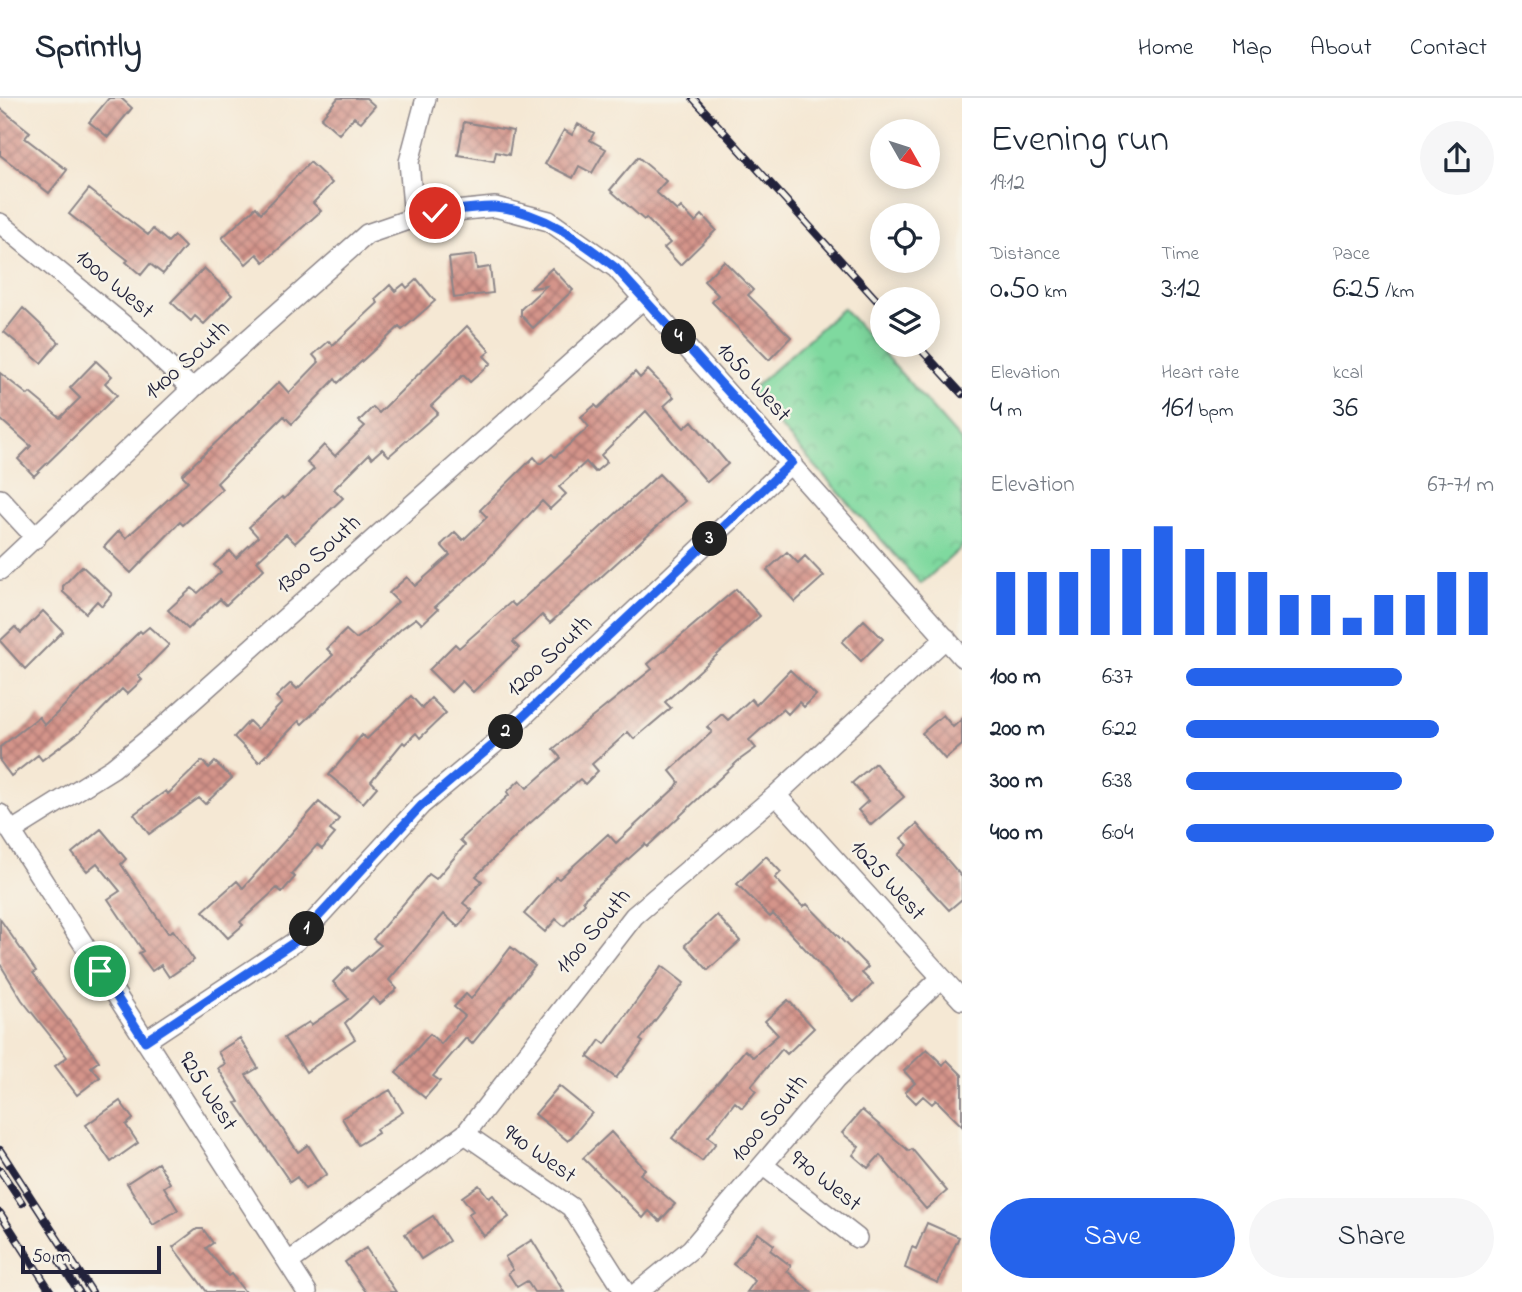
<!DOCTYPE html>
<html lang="en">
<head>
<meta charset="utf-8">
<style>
	:root { --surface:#fff; --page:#f6f6f7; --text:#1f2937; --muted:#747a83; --line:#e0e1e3; --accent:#2563eb }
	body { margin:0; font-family:"Indie Flower",sans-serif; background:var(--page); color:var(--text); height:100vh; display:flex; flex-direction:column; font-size:26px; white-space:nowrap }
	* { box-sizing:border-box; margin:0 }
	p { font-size:23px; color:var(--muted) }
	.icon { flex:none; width:38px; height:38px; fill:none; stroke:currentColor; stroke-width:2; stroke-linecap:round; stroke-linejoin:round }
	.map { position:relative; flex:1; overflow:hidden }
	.panel { display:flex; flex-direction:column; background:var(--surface); width:560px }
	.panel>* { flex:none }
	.needle { width:46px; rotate:129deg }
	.tools { position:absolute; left:870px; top:21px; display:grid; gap:14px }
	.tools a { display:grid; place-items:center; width:70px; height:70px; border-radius:50%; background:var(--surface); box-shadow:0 4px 18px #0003; font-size:35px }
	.scale { position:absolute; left:21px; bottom:18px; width:140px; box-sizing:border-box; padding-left:7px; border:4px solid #22223b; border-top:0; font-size:19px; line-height:24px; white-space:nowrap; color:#22223b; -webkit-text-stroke:5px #f7f3e8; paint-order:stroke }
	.pin { position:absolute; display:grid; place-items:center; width:60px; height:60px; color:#fff; margin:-30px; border:4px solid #fff; border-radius:50%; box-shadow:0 2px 7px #0007 }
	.km { position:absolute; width:35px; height:35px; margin:-18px; border-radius:50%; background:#222; color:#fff; font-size:19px; line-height:35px; text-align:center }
	.round { display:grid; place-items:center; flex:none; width:74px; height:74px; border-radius:37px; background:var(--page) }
	.head { display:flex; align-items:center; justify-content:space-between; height:119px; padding:0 28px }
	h1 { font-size:38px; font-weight:600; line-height:52px }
	.figures { display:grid; grid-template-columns:repeat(3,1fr); gap:10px; height:119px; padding:7px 28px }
	.figures div { display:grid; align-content:center }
	.figures b { font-size:30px; font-weight:600 }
	.figures small { font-size:19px; font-weight:400 }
	.figures p { font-size:19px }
	.chart { height:196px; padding:14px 28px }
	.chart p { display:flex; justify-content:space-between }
	.chart svg { width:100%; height:126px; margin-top:7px; stroke:var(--accent); stroke-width:6 }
	.cta { display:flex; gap:14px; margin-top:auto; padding:14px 28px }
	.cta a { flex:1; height:80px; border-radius:42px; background:var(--accent); color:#fff; font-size:28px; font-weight:600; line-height:80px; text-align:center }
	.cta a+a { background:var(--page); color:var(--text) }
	ul { padding:0 28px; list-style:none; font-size:23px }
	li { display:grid; grid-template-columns:112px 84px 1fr; align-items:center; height:52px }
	li i { height:18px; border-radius:9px; background:var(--accent) }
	header { display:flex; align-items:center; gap:42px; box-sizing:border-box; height:98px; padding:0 35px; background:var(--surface); border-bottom:2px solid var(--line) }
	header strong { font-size:33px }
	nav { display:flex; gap:38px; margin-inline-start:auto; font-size:24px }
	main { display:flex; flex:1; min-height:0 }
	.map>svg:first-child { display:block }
</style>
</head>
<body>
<header>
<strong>Sprintly</strong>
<nav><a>Home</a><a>Map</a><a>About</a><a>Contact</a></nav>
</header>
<main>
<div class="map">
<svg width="962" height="1194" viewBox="0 0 962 1194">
	<defs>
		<pattern id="park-crowns" width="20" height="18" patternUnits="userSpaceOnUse" patternTransform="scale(1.75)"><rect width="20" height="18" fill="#7fd99f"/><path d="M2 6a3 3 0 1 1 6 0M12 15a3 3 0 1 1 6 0" fill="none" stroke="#6dba8a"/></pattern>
		<pattern id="building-cross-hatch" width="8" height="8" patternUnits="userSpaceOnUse" patternTransform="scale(1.75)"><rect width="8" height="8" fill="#d4948a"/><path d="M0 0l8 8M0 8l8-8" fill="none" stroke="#ac7872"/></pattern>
	</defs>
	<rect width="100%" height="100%" fill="#f7f3e8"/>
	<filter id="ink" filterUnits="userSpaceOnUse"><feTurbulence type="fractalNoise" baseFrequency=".0143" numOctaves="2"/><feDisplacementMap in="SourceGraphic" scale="14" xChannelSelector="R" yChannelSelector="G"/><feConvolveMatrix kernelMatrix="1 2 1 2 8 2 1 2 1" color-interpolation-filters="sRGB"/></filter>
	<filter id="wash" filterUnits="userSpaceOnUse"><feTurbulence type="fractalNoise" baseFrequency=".00686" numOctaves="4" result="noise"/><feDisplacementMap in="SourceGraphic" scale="28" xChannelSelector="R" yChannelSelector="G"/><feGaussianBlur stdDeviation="1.57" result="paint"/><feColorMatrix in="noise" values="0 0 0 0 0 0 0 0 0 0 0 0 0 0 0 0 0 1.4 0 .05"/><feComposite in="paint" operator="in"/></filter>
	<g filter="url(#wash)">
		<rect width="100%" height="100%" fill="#f5e8d4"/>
		<path fill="url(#park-crowns)" stroke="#507e6d" stroke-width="2" d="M843,210l119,134v105l-41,37 -172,-192z"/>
		<g id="blocks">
			<path fill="url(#building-cross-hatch)" d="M109,0h12l11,10 -24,29 -19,-15z
				M338,0h28l9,8 -14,16 -7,-5 -15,17 -18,-16z
				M0,10l30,24 -5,6 42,32 -18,23 -49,-38z
				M464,24l49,9 -4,24 -13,-3 -2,9 -36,-6z
				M578,26l16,9 -4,7 16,9 -14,24 -13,-7 -6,12 -28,-14 19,-34 8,5z
				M638,59l28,24 -10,11 21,19 4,-4 14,15 7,-7 14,15 -36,35 -16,-17 6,-5 -24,-25 -2,2 -34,-30z
				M310,64l22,21 -19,20 8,8 -57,51 -7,-8 -11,10 -24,-26 34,-31 5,6z
				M89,91l59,46 5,-6 15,13 6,-6 11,11 -22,27 -13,-10 -9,11 -15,-13 2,-2 -59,-46z
				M475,157l2,14 13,-2 3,26 -39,5 -5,-40z
				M724,163l29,29 -5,5 43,42 -22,23 -57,-58 6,-7 -14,-14z
				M204,170l28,27 -28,29 -9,-8 -4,5 -20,-19z
				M552,170l21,22 -40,38 -12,-13v-6l25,-23 -15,2z
				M417,181l18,22 -33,29 -3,-3 -61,56 -3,-4 -43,45 -8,-8 -67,67 5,6 -39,36 -3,-3 -49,51 -27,-26 15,-16 7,7 62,-57 -6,-6 97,-93 10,11 30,-31 -6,-7 16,-14 4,4 45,-42 -3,-4 15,-14 5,6 9,-7 3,4z
				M23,210l36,34 -18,21 -37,-31z
				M467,228l23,25 -6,5 7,7 -21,19 -7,-7 -32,31 7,7 -49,43 -7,-7 -10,9 -3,-4 -35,35 9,9 -48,45 -9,-9 -29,27 7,8 -38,36 -6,-6 -32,30 -20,-19 24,-22 6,5 23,-21 -7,-7 16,-14 6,7 22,-21 -9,-10 33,-30 2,2 30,-30 -7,-6 17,-18 11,11 30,-30 -6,-5 14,-14 6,6z
				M96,263l16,15 -7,7 12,12 -83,81 -16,-17 13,-13 -31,-27v-46l28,22 2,-2 30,25 20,-20 -10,-10z
				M648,272l26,27 -10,9 20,22 8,-7 36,43 -21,18 -61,-71 -45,44 6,7 -12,10 -9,-10 -27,25 7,7 -16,15 -8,-8 -58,62 -49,44 3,2 -16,15 -6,-6 -15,11 -99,95 -3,-3 -40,41 -25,-25 15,-16 8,8 25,-26 -6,-6 15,-14 6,6 36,-34 -6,-6 19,-19 10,9 10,-7 32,-30 -9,-9 18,-16 8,9 35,-31 -9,-10 14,-13 8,8 24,-23 -7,-7 54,-53 6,7 12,-10 3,3 34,-30 -8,-10 14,-12 3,3 37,-36 5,6z
				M659,376l26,27 -135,122 -8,-8 -29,27 6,6 -46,44 -11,-11 -11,11 -22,-22 26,-26 4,4 52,-46 4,4z
				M787,454l11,11 7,-7 19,20 -29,26 -28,-32z
				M82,468l30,28 -10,12 -5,-5 -11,12 -23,-21v-6z
				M736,491l24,27 -95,86 6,6 -37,31 -6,-7 -36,32 6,7 -13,13 -5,-5 -59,52 -45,45 6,5 -19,22 9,7 -14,17 -14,-13 -55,66 8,9 -17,15 -7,-7 -28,26 10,16 -49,33 -22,-34 25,-16 2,3 38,-26 -16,-17 15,-15 4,4 29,-26 -8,-6 56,-65 7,5 29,-34 -5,-5 49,-45 -2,-3 13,-12 7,8 34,-30 -8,-9 99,-80 -4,-5z
				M43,513l20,20 -38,38 -25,-28 15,-14 6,6z
				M864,522l19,19 -22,22 -19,-19z
				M149,529l20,18 -31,31 4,4 -15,14 -5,-5 -42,43 -38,28 -4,-5 -27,21 -11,-15v-14l39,-30 6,8 95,-94 2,2z
				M790,572l26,25 -12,12 -5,-5 -11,12 -5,-5 -34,31 7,8 -18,13 -91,86 -2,-3 -62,56 2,3 -21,23 -8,-7 -11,13 -21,-18 32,-37 3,2 49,-45 8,9 60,-56 3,-5 -9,-11 42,-39 -5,-5 15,-13 6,6 23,-21 5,6z
				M411,598l11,12 9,-10 15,15 -26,25 -4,-5 -11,11 -2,-2 -32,39 6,6 -14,16 -34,-28 33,-40 5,4z
				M943,617l10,12 9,-8v26l-17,14 -23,-26z
				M202,663l7,7 6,-6 17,16 -27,26 -6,-6 -50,36 -15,-20 32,-23 2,3z
				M875,665l29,34 -33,28 -13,-15 10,-9 -16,-18z
				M319,704l20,17 -9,11 5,4 -13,15 -5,-4 -26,29 4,3 -13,15 -5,-4 -37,34 3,3 -15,13 -25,-27 34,-30 6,7z
				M917,726l45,53v22l-13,11 -51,-55 10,-10 -7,-7z
				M101,731l25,30 -5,5 47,69 5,-3 21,30 -25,17 -8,-12 -9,6 -13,-18 4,-2 -35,-52 12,-8 -23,-28 -10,8 -15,-18z
				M766,758l15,16 -6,6 28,29 4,-3 61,63 -6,6 11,11 -19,18 -81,-88 -3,3 -33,-33z
				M717,817l23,26 -32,29 -23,-25z
				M0,821l36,52 -3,2 66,88 -8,6 9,10 -23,18 -22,-29 12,-9 -45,-57 -22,-36z
				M511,849l24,19 -63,78 -6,-6 -33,38 7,5 -15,17 -29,-25 34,-39 11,10 24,-28 -11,-9 12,-13 5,5z
				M662,868l22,17 -44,57 3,2 -27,36 -28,-21 12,-17 5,4z
				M788,902l26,28 -27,26 -5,-5 -31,37 5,5 -14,17 -7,-6 -27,35 8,6 -14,18 -30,-23 73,-88 8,7 25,-22 -13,-14z
				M240,940l18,30 -12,7 52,77 10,-7 19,29 -22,15 -8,-12 -7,5 -54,-79 3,-1 -21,-34 7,-4 -7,-12z
				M927,951l16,16 4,-5 15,15v51l-26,-26 -4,4 -9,-8 -7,7 -11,-11 10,-9 -11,-12z
				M559,988l33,27 -24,28 -33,-27z
				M390,992l13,22 -27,17 2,4 -20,12 -16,-27z
				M120,1003l13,18 -7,6 12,18 -27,19 -25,-37z
				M862,1012l47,41 3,-2 35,42 -21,18 -46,-54 -12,13 -15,-13 6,-8 -17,-14z
				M611,1034l34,37 -5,5 35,30 -15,17 -11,-10 -6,7 -60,-60z
				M158,1065l12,20 -6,4 14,23 -25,15 -26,-42z
				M479,1087l10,13 4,-3 16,22 -25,19 -16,-22 5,-3 -11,-14z
				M433,1118l16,25 -28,18 -16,-25z
				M927,1125l32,14 -21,46 -33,-15 7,-21 4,2z
				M197,1131h6l10,14 -7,5 22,28 3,-2 14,18h-38l-34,-45z
				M758,1135l16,12 -4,5 21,16 -4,5 24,21h-64l8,-11 -22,-17z
				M532,1142l32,52h-30l-7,-11 -10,6 -9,-14 5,-3 -8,-13z
				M366,1150l30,44h-30l-21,-30z"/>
		</g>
	</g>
	<g filter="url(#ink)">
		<use href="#blocks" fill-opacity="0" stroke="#8c8588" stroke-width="2"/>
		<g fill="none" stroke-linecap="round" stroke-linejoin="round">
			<g stroke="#8c8588" stroke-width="22">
				<path id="street" d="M414,120l-5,-56 17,-64
					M0,125l138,114 54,52
					M0,401l36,39
					M0,472l192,-181 175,-155 58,-20 70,-7 54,14 67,47 346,389
					M776,697l186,205
					M0,716l307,478
					M12,733l101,-63 50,-41 481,-429
					M145,943l151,-100 125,-136 72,-60 299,-283
					M465,1036l106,73 54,85
					M764,1068l93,72
					M289,1164l176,-128 169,-218 142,-121 170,-157
					M638,1194l53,-43 144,-169 106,-102"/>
			</g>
			<use href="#street" stroke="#fff" stroke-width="19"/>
			<g stroke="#22223b" stroke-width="8">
				<path id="rail" d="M693,0l189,208
					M917,247l45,49
					M0,1052l92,142
					M0,1072l22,33
					M0,1115l51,79
					M58,1161l21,33"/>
			</g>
			<use href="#rail" stroke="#f7f3e8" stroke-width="5" stroke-dasharray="16" stroke-linecap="butt"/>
		</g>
	</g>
	<g fill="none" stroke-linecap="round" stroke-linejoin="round" filter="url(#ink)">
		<g stroke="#fff" stroke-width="14">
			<path id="route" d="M100,873l45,70 151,-100 125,-135 72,-61 299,-283 -176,-194c-36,-28 -74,-57 -121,-61 -19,-1 -41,4 -60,6"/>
		</g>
		<use href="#route" stroke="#2563eb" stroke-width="9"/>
	</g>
	<g text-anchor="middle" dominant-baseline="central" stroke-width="5" stroke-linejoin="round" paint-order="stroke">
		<g font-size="24" fill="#22223b" stroke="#f7f3e8">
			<text transform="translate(114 187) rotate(40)">1000 West</text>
			<text transform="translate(188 263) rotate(-42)">1400 South</text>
			<text transform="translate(753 285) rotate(48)">1050 West</text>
			<text transform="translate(319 457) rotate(-42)">1300 South</text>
			<text transform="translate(550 559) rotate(-43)">1200 South</text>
			<text transform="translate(887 783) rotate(48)">1025 West</text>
			<text transform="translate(594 834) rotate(-50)">1100 South</text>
			<text transform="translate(207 994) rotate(57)">925 West</text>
			<text transform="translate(770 1021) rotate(-50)">1000 South</text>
			<text transform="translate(539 1057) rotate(35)">940 West</text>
			<text transform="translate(825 1084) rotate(38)">970 West</text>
		</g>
	</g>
</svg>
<div class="tools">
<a><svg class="needle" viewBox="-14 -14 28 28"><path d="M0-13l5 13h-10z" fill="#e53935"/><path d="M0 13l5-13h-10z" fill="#747a83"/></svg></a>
<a><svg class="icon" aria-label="locate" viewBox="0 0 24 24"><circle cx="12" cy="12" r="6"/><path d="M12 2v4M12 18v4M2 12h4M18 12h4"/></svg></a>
<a><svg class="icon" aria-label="layers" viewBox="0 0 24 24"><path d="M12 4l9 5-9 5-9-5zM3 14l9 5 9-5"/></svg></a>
</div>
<div class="scale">50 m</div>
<div class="pin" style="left:100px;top:873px;background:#1e9e55"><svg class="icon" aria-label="arrive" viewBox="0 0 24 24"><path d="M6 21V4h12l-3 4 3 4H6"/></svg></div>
<div class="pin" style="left:435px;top:115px;background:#d93025"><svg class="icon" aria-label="check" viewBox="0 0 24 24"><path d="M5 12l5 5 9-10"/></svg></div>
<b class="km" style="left:307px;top:831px">1</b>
<b class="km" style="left:506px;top:634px">2</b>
<b class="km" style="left:710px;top:441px">3</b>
<b class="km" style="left:679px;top:239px">4</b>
</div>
<section class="panel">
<div class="head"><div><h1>Evening run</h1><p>19:12</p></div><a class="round"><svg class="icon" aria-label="share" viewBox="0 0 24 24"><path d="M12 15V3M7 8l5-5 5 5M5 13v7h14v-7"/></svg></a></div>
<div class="figures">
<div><p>Distance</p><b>0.50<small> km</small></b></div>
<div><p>Time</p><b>3:12</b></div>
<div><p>Pace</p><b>6:25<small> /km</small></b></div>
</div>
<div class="figures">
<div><p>Elevation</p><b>4<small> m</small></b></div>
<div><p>Heart rate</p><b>161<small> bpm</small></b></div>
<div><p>kcal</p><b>36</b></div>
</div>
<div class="chart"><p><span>Elevation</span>67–71 m</p>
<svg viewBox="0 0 160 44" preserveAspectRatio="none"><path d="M5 44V22M15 44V22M25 44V22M35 44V14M45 44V14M55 44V6M65 44V14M75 44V22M85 44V22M95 44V30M105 44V30M115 44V38M125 44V30M135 44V30M145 44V22M155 44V22"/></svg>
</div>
<ul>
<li><b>100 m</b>6:37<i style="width:70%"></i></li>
<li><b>200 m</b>6:22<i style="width:82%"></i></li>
<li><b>300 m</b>6:38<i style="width:70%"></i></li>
<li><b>400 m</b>6:04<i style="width:100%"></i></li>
</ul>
<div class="cta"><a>Save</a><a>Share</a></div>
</section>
</main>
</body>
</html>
